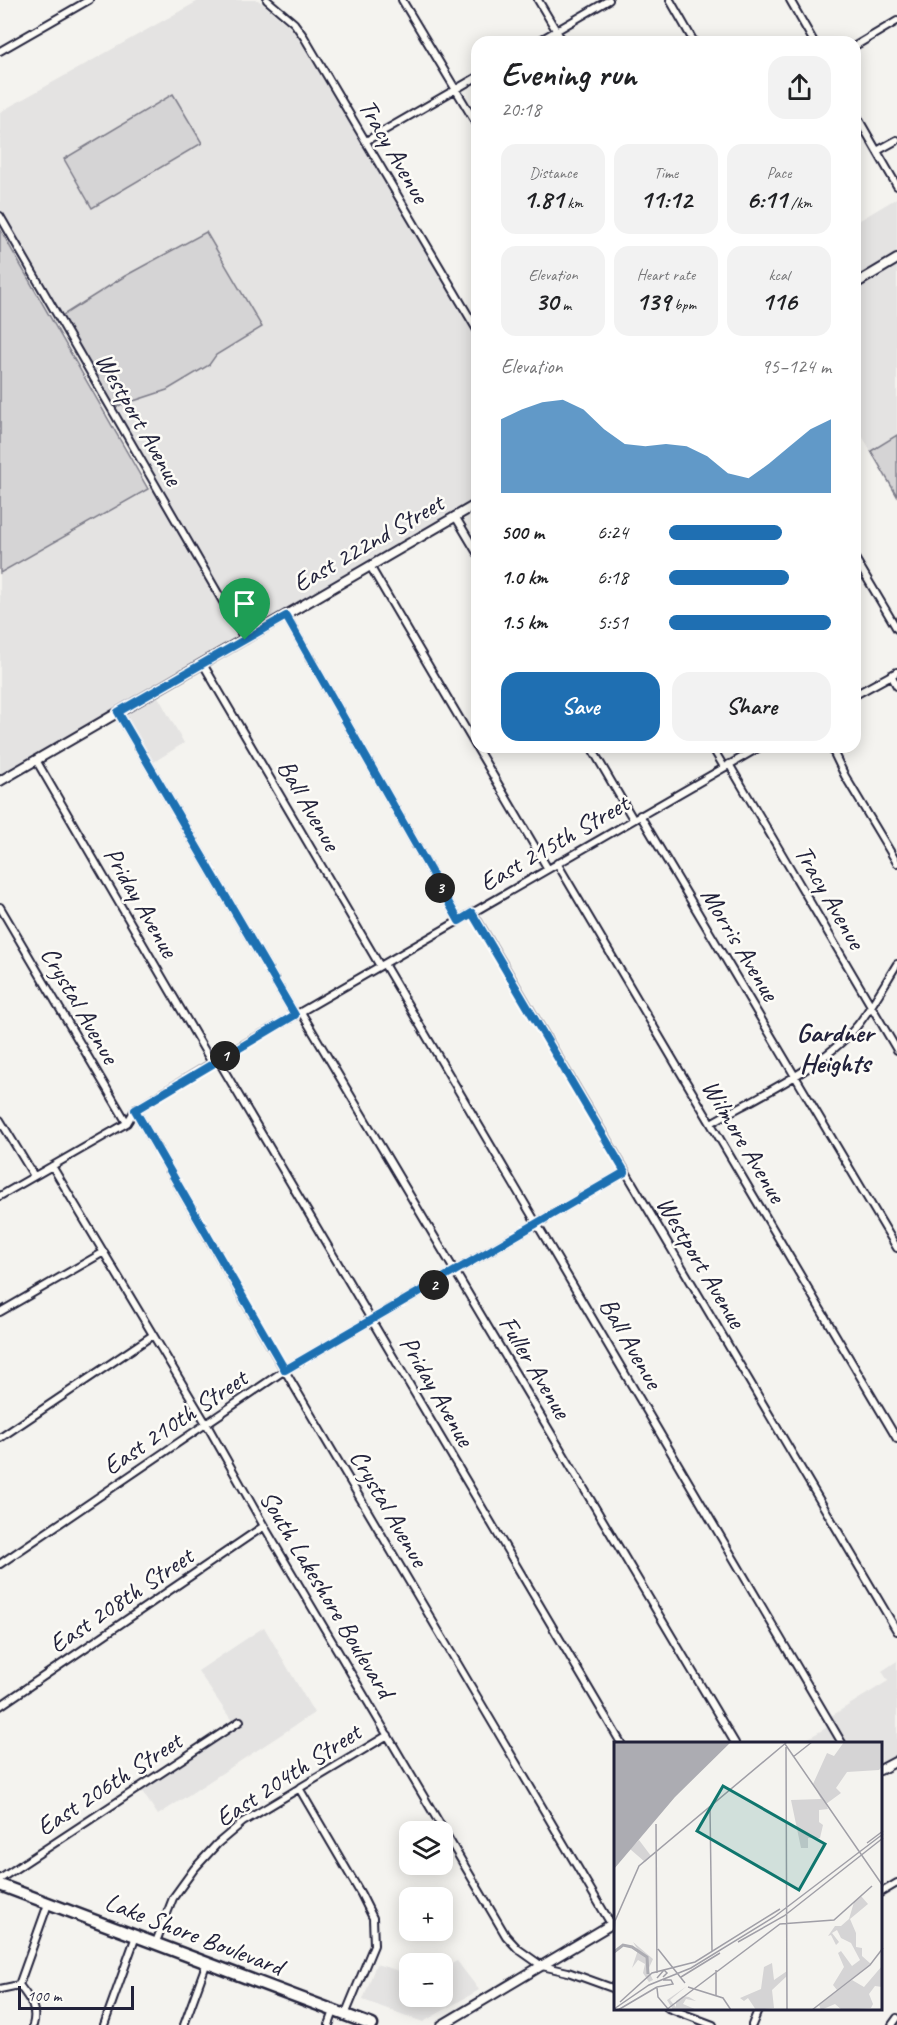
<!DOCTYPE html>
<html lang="en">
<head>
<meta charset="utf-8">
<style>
	:root { --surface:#fff; --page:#f2f2f2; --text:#202124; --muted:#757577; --accent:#1f6fb2 }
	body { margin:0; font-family:Caveat,sans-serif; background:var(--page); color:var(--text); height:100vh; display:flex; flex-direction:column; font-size:22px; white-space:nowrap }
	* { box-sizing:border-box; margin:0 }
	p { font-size:20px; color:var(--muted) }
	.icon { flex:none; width:33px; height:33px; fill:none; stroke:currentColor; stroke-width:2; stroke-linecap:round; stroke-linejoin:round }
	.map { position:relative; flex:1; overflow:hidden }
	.side { position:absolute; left:471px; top:36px; width:390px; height:717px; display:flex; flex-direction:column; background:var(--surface); border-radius:18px; box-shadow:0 3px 15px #0003 }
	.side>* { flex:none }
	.buttons { position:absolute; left:399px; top:1821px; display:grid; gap:12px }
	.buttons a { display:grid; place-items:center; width:54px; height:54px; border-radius:12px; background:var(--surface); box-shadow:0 3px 15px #0003; font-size:30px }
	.scale { position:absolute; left:18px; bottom:15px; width:116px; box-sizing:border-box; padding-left:6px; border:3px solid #22223b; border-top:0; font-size:16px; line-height:21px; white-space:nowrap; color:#22223b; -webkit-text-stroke:4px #fdfcf7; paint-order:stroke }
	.pin { position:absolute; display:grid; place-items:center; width:51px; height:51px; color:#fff; margin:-62px -26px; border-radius:50% 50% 50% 0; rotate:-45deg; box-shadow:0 0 6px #0007 }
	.pin .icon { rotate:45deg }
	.km { position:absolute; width:30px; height:30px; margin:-15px; border-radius:50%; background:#222; color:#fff; font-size:16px; line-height:30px; text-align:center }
	.round { display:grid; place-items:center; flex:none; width:63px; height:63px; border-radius:18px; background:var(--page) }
	.summary { display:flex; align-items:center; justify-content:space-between; height:102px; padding:0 30px }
	h1 { font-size:33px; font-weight:700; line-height:45px }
	.metrics { display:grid; grid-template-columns:repeat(3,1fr); gap:9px; height:102px; padding:6px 30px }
	.metrics div { display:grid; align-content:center; border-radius:15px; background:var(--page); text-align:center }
	.metrics b { font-size:26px; font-weight:700 }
	.metrics small { font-size:16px; font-weight:400 }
	.metrics p { font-size:16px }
	.chart { height:168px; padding:12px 30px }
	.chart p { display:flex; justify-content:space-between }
	.chart svg { width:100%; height:108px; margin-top:6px; fill:var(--accent); opacity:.7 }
	.cta { display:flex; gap:12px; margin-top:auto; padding:12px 30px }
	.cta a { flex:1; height:69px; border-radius:18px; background:var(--accent); color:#fff; font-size:24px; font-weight:700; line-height:69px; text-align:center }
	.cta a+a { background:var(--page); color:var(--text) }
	ul { padding:0 30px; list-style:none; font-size:20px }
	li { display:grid; grid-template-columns:96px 72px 1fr; align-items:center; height:45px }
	li i { height:15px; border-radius:8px; background:var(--accent) }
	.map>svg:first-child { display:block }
</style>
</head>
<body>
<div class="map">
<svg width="897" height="2025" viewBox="0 0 897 2025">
	<rect width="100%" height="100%" fill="#f4f3ef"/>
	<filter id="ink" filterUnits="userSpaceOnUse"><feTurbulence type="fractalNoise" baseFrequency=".0167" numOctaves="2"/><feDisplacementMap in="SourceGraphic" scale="12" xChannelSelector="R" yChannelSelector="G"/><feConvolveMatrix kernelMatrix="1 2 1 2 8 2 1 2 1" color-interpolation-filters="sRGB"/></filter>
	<g filter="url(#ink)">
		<path fill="#e4e3e2" d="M200,0h58l33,28 8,11 178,298v162l-228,132 -8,-6 -140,-236 -101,-179v-98z
			M897,198v237l-26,16 -16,-27v-201z
			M154,485l91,155 -90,51 29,52 -35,22 -31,-53 -118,69v-209z
			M264,1627l50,86 -156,102 -19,-28 95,-63 -36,-53z
			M897,1661v100l-16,9 -1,-27h-80l31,-18 -3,-7 60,-37 -6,-10z
			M457,1961l22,29 -56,32 -60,-22 13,-36 33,10 1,22h32l1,-28z"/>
		<path fill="#d5d4d5" stroke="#7c7b88" stroke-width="1.5" d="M173,94l29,49 -110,65 -28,-49z
			M0,229l148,260 -148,84z
			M206,232l56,95 -46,28 -7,10 -42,25 -55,18 -52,-91 65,-41z
			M897,435v61l-26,-45z"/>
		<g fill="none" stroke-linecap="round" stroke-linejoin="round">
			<g stroke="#22223b" stroke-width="10">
				<path id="minor" d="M267,0l27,23 10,14 173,293
					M402,0l75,125
					M538,0l25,42
					M670,0l24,42
					M790,0l24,42
					M537,42l72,-42
					M855,46l42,-25
					M0,51l89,-51
					M855,113l42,73
					M366,141l111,-64
					M877,151l20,-11
					M0,216l245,424
					M455,516l22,37
					M855,558l42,71
					M370,566l178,303
					M286,616l173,305
					M203,664l177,302
					M891,675l6,11
					M855,695l42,-23
					M118,712l177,303
					M591,747l42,72
					M712,747l12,20
					M831,747l14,29 52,87
					M36,760l176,303
					M729,764l168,286
					M640,815l257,433
					M557,863l340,576
					M0,907l127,216
					M473,913l424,718
					M384,964l458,779
					M301,1012l434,731
					M218,1060l403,683
					M135,1110l146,254 330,560
					M0,1120l34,56
					M711,1123c46,-26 112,-56 146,-97 15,-19 27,-41 40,-62
					M52,1166l155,259 57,101 242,410 12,13 24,17 26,6 47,17
					M0,1196l127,-73 8,-13 77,-47 548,-316
					M0,1312l104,-60
					M0,1438l153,-103
					M0,1564l285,-194 340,-198
					M0,1706l264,-180
					M299,1788l62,106 12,24 1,27 -29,70
					M0,1879l240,-158
					M880,1893l17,-10
					M156,1942l17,-44 21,-29 23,-25 26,-22 145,-87
					M19,1985l29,-81
					M19,1985c10,13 19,23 14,40
					M0,1989l19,-4
					M668,2008l45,17
					M104,2025l32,-89
					M184,2025l23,-63
					M329,2025l5,-14
					M752,2025l7,-17
					M892,2025l5,-7"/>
			</g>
			<g stroke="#22223b" stroke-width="12">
				<path id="tertiary" d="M855,284l42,-25
					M0,781l477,-277
					M880,1770l17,-9
					M442,2025l173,-103"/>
			</g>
			<g stroke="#22223b" stroke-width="15">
				<path id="primary" d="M0,1885l372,140"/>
			</g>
			<use href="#minor" stroke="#fdfcf7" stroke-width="6"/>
			<use href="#tertiary" stroke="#fdfcf7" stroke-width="8"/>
			<use href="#primary" stroke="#fdfcf7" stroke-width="10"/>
		</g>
	</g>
	<g fill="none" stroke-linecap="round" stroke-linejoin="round" filter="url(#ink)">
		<g stroke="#fff" stroke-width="12">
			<path id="route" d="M286,616l173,305 13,-8 153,259 -340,198 -150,-260 160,-95 -177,-303z"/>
		</g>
		<use href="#route" stroke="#1f6fb2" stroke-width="8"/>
	</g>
	<g text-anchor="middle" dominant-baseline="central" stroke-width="5" stroke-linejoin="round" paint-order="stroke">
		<g font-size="26" fill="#22223b" stroke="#fdfcf7">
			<text transform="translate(394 151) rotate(60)">Tracy Avenue</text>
			<text transform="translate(139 419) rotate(60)">Westport Avenue</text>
			<text transform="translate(368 543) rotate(-30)">East 222nd Street</text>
			<text transform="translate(309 805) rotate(60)">Ball Avenue</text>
			<text transform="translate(554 843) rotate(-30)">East 215th Street</text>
			<text transform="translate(830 897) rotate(60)">Tracy Avenue</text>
			<text transform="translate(141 902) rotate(60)">Priday Avenue</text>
			<text transform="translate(740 944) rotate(59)">Morris Avenue</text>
			<text transform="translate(80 1005) rotate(60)">Crystal Avenue</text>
			<text transform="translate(744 1141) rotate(59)">Wilmore Avenue</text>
			<text transform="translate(701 1262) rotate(59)">Westport Avenue</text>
			<text transform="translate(631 1343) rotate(60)">Ball Avenue</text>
			<text transform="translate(535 1367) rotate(59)">Fuller Avenue</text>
			<text transform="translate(437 1391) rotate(60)">Priday Avenue</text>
			<text transform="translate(175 1422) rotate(-34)">East 210th Street</text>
			<text transform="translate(389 1508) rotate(60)">Crystal Avenue</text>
			<text transform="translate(327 1594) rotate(59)">South Lakeshore Boulevard</text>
			<text transform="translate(121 1600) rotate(-34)">East 208th Street</text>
			<text transform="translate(288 1775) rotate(-33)">East 204th Street</text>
			<text transform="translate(109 1784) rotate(-33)">East 206th Street</text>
			<text transform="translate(194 1934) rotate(21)">Lake Shore Boulevard</text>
		</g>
		<g font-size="27" font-weight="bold" fill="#22223b" stroke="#fdfcf7">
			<text x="835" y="1032">Gardner<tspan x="835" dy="31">Heights</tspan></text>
		</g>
	</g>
	<g transform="translate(614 1742)">
		<rect width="268" height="268" fill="#f4f3ef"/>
		<path d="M230,0h38v24l-3,4 -32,2 -11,16 5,5 -15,11 2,5 -9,1v12l4,3 -3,13h-12v10h-7l-10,-48 30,-1 -8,-15 14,-31 7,3zM25,98l12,16 -6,6 -15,-13zM247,154l7,8 -18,15 6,14v14l6,1v8l9,8 -34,26 -4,-5 11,-18 -6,-14 3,-2 11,15 8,-6 -9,-17 -10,-5 -4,-8 -5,3 7,9 -3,3 -5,-10 -3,1 7,-10h6l8,-7 5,-17zM19,200l20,17 -5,11 5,10 -4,2 -6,-9 2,-9 -7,-4 -6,8 6,-18zM158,221l2,17 13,-9v5l-15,14 2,18 -18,2 -8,-12 -4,3 -4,-3 21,-9 3,-22zM268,224v21l-7,-1 -6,8 4,10 -2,4 -29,2 -7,-6 -14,6 -2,-5 33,-25 12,7zM73,244l-17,14 6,7v-6l7,-5 6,1 7,4 -10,-2 -3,5 14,6h-24l-6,-10z" fill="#d5d4d5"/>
		<path d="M0,0h117l-56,55 -61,72z" fill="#acacb2"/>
		<path fill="none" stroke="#acacb2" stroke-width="3" d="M0,210l9,-7 9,2 15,10 1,17"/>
		<path fill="none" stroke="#a09fa7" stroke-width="1.5" d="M171,2l98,142M172,5l1,263M179,15l19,-15M96,66l2,143M42,82l1,149M253,101l16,-12M0,199l1,-20 24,-55 148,-124M124,200l46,-26 99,-78M44,207l27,34M102,228v26M67,235l39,-24M43,236l7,-8 3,3 -4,4M43,245l16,-3 -2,-4h-8M74,245l35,11 8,12M43,246l1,9 11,13M6,260l32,-29 43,-11 85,-53M0,267l35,-24 42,-17 83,-51 109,-83M4,268l39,-23M52,268l114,-86 54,-4 38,-34M198,268l58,-45 13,-17"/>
		<path fill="#0f766e" fill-opacity="0.15" stroke="#0f766e" stroke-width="3" d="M109,44l102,58 -26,46 -102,-59z"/>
		<rect width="268" height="268" fill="none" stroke="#22223b" stroke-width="3"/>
	</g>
</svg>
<div class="buttons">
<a><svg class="icon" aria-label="layers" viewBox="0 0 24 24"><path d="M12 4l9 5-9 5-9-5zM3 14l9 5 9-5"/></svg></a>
<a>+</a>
<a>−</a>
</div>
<div class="scale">100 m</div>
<div class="pin" style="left:245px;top:640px;background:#1e9e55"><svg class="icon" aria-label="arrive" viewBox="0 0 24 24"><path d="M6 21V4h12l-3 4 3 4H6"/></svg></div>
<b class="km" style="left:225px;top:1056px">1</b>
<b class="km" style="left:434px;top:1285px">2</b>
<b class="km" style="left:440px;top:888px">3</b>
<section class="side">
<div class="summary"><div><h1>Evening run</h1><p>20:18</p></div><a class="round"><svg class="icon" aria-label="share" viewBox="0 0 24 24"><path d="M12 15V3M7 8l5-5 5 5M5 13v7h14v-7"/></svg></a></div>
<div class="metrics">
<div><p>Distance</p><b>1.81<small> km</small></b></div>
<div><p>Time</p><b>11:12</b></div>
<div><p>Pace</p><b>6:11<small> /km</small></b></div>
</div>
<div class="metrics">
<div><p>Elevation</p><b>30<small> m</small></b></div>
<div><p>Heart rate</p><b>139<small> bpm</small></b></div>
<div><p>kcal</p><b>116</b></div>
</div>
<div class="chart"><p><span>Elevation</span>95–124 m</p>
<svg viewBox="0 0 160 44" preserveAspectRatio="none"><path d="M0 44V14L10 10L20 7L30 6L40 10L50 18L60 24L70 25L80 24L90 25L100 29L110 36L120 38L130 32L140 25L150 18L160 14V44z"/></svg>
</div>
<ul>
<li><b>500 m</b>6:24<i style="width:70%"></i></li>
<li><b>1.0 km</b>6:18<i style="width:74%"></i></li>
<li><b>1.5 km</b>5:51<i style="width:100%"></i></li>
</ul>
<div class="cta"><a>Save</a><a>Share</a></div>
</section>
</div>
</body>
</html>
